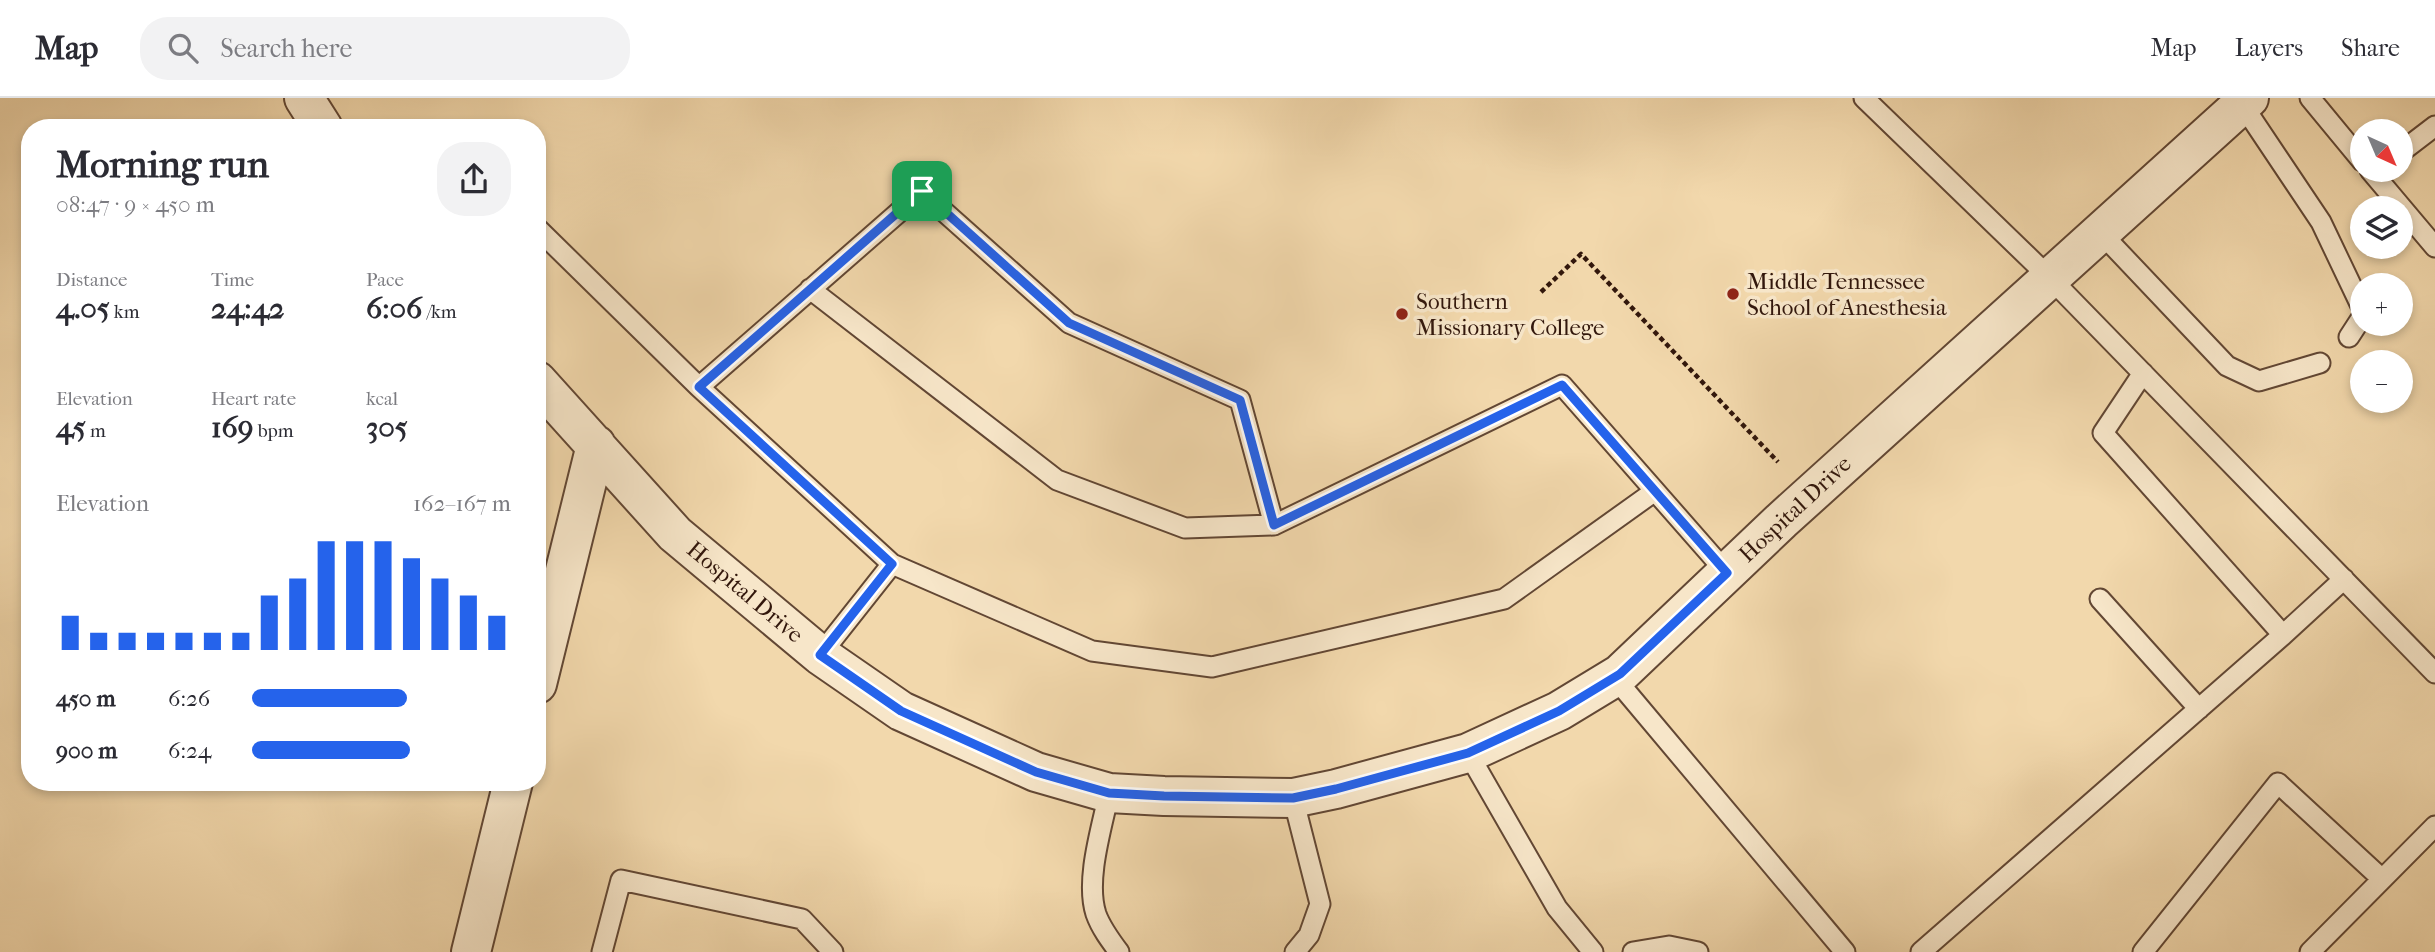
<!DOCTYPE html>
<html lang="en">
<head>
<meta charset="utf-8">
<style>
	:root { --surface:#fff; --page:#f2f2f3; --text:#2b2b33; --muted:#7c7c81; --line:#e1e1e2; --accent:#2563eb }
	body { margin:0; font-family:"IM FELL French Canon",serif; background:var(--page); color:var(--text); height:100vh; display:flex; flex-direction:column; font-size:26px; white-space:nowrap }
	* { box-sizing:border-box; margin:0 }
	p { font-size:23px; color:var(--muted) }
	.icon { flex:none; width:38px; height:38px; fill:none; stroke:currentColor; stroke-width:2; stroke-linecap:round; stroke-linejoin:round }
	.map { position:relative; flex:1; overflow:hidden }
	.drawer { position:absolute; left:21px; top:21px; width:525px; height:672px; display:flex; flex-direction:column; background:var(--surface); border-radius:28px; box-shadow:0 4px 10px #0003 }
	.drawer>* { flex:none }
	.needle { width:46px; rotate:136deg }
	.tools { position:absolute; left:2350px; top:21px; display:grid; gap:14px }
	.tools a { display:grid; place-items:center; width:63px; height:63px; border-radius:50%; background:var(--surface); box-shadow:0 4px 10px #0003; font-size:35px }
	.pin { position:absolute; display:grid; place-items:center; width:60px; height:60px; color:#fff; margin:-30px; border-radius:14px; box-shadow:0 4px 10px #0006 }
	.round { display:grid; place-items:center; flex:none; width:74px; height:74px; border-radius:28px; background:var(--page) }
	.summary { display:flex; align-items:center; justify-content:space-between; height:119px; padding:0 35px }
	h1 { font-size:38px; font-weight:800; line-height:52px }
	.figures { display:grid; grid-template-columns:repeat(3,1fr); gap:10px; height:119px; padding:7px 35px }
	.figures div { display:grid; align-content:center }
	.figures b { font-size:30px; font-weight:800 }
	.figures small { font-size:19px; font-weight:400 }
	.figures p { font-size:19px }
	.chart { height:196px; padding:14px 35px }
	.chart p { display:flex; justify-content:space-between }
	.chart svg { width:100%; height:126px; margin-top:7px; stroke:var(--accent); stroke-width:6 }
	ul { padding:0 35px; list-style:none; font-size:23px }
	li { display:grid; grid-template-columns:112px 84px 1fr; align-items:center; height:52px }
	li i { height:18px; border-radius:9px; background:var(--accent) }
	header { display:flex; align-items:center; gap:42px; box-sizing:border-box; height:98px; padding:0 35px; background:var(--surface); border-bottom:2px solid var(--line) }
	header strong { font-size:33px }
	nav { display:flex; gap:38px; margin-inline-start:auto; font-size:24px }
	.search { width:490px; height:63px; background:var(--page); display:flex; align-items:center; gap:18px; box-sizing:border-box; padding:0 24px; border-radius:28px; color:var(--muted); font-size:26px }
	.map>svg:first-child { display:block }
</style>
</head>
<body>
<header>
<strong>Map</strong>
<div class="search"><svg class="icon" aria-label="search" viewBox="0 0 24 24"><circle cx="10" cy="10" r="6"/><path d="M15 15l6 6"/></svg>Search here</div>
<nav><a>Map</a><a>Layers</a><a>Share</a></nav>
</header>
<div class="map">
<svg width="2435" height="854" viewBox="0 0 2435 854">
	<rect width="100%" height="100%" fill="#f2d8ac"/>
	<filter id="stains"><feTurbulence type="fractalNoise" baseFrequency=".00286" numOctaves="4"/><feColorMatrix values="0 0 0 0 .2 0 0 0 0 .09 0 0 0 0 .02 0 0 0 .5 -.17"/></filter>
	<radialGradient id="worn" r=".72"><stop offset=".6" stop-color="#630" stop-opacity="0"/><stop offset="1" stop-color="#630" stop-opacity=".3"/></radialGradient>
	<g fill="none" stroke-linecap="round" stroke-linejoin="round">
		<g stroke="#624734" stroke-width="23">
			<path id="lane" d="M1864,0l186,180 385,395
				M2310,0l52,63
				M2242,6l79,118 41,86
				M2401,54l34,-26
				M2370,72l65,77
				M537,130l162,159 223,-195 147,131 171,77 34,125 288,-140 165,188
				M2100,134l127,134 32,15 61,-18
				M810,191l247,191 128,48 89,-3
				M2349,239l13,-20
				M699,289l193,177
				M2100,501l99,110
				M2283,537l61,-56
				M820,557l72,-91 200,87 120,16 292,-68 151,-108
				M1614,579l231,275
				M1468,655l89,155 36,44
				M1109,695c-7,34 -24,87 -13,121 5,14 14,26 23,38
				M1293,700l27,106 -11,31 -14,17
				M602,854l19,-72 181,39 31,33
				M1633,854l36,-6 29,6
				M1921,854l362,-317 -180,-202 40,-60
				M2143,854l135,-169 104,96
				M2310,854l125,-126"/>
		</g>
		<g stroke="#624734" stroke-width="42">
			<path id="street" d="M304,0l19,30
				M537,283l138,153 145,121 81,56 135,61 73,21 55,3 129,2 43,-9 132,-36 91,-42 61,-37 161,-153 468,-423
				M537,586l59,-239
				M471,854l42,-170"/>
		</g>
		<path stroke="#32170c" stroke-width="4.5" stroke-dasharray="5 3.5" stroke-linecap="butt" d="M1541,194l40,-38 197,208"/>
		<use href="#lane" stroke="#f7e6c9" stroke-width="19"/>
		<use href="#street" stroke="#f7e6c9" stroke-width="38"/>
	</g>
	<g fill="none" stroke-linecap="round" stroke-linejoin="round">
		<g stroke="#fff" stroke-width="14">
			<path id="route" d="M922,93l147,132 171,77 34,125 288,-140 165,188 -107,101 -61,37 -91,42 -132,36 -43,9 -129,-2 -55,-3 -73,-21 -135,-61 -81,-56 72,-91 -193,-177z"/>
		</g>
		<use href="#route" stroke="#2563eb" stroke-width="9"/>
	</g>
	<g fill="#8f2418" stroke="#f7e6c9" stroke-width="2.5">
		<circle cx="1733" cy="196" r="7"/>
		<circle cx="1402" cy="216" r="7"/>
	</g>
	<g text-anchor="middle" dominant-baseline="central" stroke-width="7" stroke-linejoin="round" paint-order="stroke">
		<g font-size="23" fill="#32170c" stroke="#f7e6c9" text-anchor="start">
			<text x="1747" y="183">Middle Tennessee<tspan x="1747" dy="26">School of Anesthesia</tspan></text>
			<text x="1416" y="203">Southern<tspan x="1416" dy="26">Missionary College</tspan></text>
		</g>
		<g font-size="23" fill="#32170c" stroke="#f7e6c9">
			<text transform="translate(1795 411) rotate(-43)">Hospital Drive</text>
			<text transform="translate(745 494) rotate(40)">Hospital Drive</text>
		</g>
	</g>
	<rect width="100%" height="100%" filter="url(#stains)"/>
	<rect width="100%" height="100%" fill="url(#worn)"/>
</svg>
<div class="tools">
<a><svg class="needle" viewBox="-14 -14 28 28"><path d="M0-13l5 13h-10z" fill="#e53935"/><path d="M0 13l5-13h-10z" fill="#7c7c81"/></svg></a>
<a><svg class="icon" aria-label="layers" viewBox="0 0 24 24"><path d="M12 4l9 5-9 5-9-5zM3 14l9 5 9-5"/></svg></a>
<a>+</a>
<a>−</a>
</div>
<div class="pin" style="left:922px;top:93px;background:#1e9e55"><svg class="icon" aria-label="arrive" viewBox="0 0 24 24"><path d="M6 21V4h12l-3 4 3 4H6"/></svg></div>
<section class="drawer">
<div class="summary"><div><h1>Morning run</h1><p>08:47 · 9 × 450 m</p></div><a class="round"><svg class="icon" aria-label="share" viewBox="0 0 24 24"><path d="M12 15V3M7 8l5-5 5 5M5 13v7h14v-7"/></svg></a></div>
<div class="figures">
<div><p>Distance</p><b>4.05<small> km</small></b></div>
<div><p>Time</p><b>24:42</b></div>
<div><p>Pace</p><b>6:06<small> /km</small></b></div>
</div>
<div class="figures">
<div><p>Elevation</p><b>45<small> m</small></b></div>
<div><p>Heart rate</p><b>169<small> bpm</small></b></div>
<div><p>kcal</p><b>305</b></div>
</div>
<div class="chart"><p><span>Elevation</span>162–167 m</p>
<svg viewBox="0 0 160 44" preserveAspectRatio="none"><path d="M5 44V32M15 44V38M25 44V38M35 44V38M45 44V38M55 44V38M65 44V38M75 44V25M85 44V19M95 44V6M105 44V6M115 44V6M125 44V12M135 44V19M145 44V25M155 44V32"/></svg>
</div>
<ul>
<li><b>450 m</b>6:26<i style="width:60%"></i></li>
<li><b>900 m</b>6:24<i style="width:61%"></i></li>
</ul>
</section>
</div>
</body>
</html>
